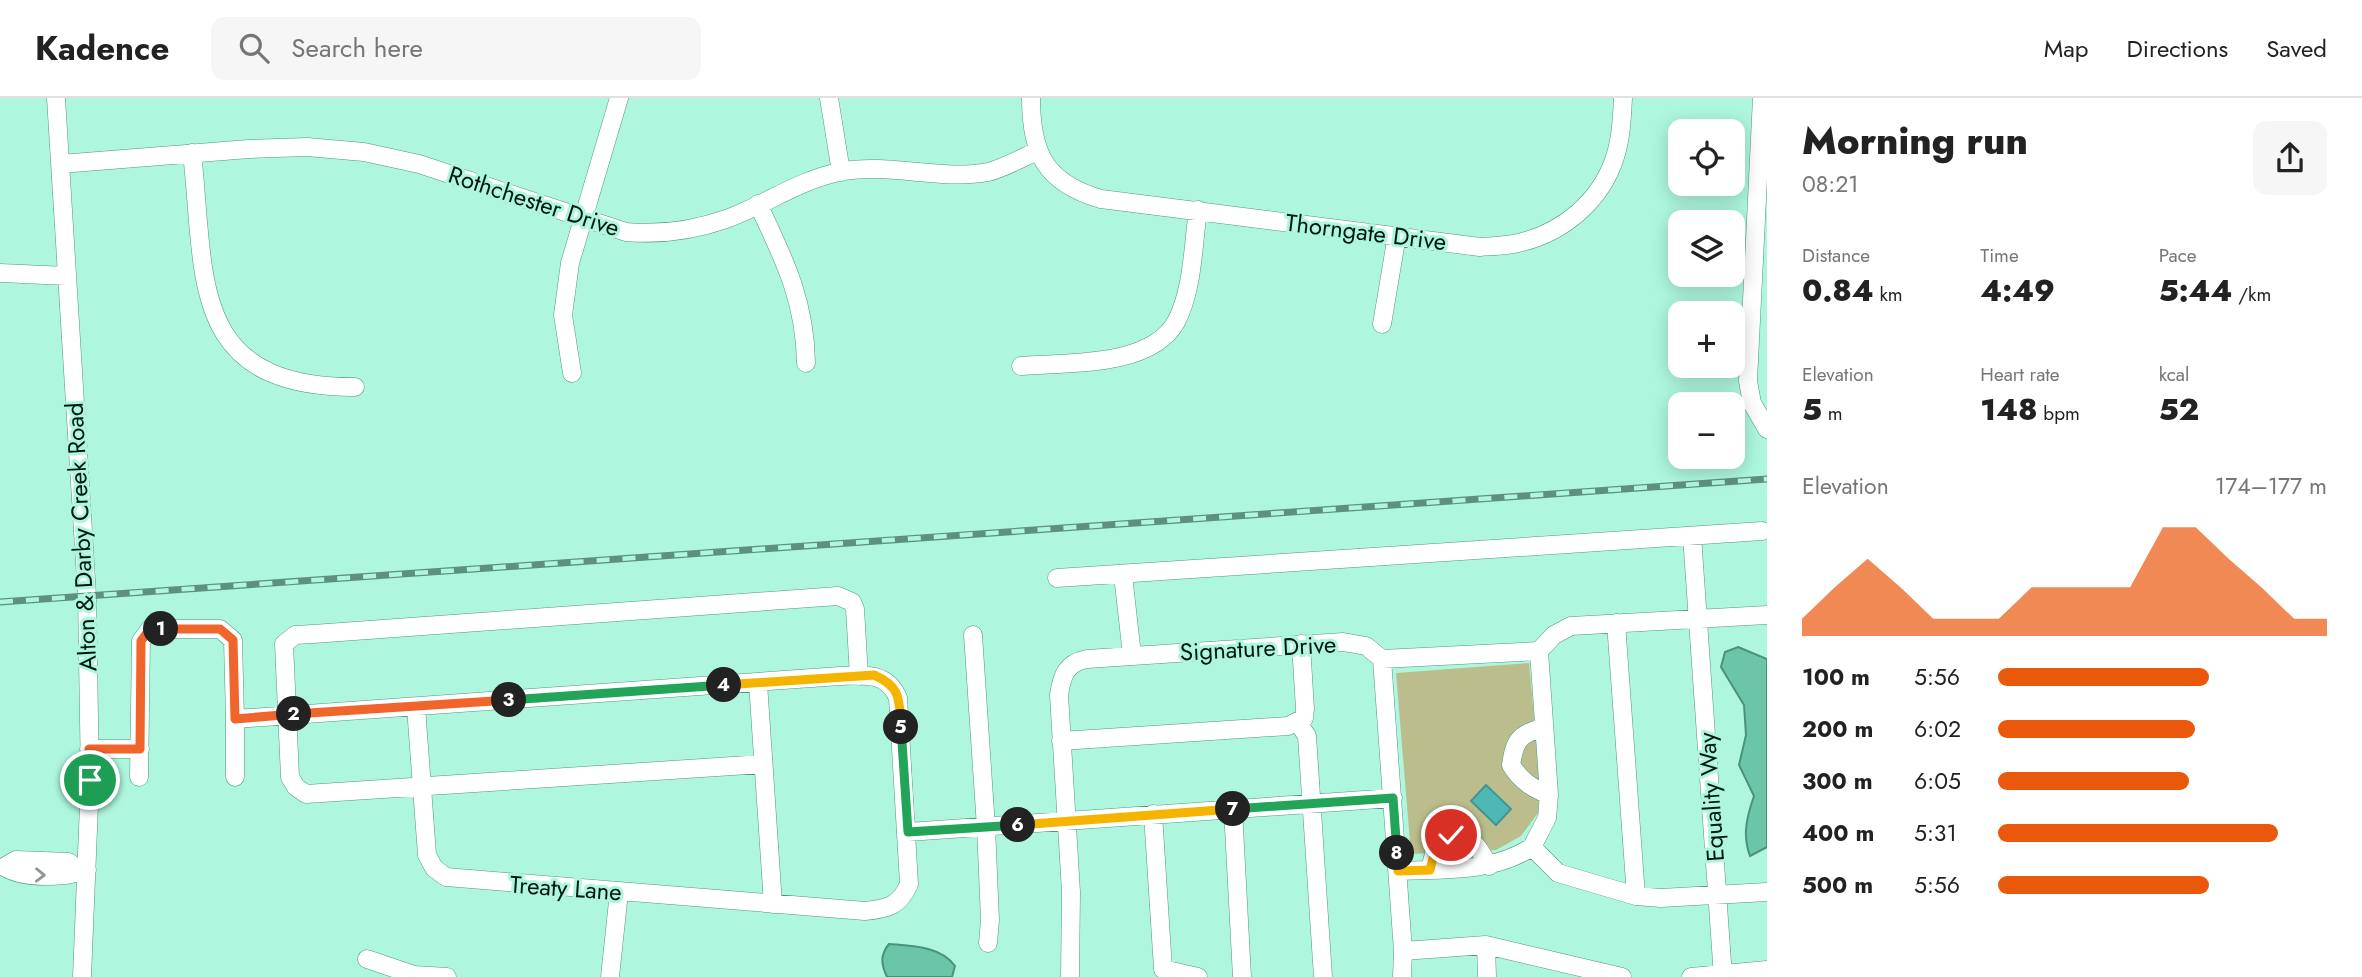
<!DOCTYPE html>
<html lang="en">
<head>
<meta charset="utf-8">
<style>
	:root { --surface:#fff; --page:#f6f6f6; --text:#222; --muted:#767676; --line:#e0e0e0; --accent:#ea580c }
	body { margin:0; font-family:Jost,sans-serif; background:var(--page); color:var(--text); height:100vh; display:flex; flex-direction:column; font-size:26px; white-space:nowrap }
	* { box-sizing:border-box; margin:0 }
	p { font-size:23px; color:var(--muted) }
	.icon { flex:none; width:38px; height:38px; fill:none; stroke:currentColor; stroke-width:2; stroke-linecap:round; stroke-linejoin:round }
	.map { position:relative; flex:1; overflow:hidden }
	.panel { display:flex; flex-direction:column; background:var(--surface); width:595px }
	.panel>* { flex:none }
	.fabs { position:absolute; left:1668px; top:21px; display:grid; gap:14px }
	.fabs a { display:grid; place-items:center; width:77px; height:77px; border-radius:14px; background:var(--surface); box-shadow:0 4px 18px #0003; font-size:35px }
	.pin { position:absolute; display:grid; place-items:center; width:60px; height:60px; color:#fff; margin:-30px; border:4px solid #fff; border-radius:50%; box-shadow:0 2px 7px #0007 }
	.km { position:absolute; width:35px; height:35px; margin:-18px; border-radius:50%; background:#222; color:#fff; font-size:19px; line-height:35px; text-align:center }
	.round { display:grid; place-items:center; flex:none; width:74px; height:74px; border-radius:14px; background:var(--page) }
	.head { display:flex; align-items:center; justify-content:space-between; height:119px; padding:0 35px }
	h1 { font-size:38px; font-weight:800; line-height:52px }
	.stats { display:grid; grid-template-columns:repeat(3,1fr); gap:10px; height:119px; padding:7px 35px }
	.stats div { display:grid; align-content:center }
	.stats b { font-size:30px; font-weight:800 }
	.stats small { font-size:19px; font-weight:400 }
	.stats p { font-size:19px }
	.chart { height:196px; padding:14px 35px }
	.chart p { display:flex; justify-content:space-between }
	.chart svg { width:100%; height:126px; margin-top:7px; fill:var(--accent); opacity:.7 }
	ul { padding:0 35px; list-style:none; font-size:23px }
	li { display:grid; grid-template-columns:112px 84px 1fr; align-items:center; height:52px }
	li i { height:18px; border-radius:9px; background:var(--accent) }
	header { display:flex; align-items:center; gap:42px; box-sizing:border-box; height:98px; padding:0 35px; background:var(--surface); border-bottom:2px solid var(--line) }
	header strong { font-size:33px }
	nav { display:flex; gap:38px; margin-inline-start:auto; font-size:24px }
	.search { width:490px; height:63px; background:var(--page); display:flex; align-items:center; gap:18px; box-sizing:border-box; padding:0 24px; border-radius:14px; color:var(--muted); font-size:26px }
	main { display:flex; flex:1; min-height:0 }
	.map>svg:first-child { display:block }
</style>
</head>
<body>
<header>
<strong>Kadence</strong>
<div class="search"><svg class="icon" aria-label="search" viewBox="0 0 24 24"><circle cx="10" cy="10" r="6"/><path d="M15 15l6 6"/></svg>Search here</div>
<nav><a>Map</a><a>Directions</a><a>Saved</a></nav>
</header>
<main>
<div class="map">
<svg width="1767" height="879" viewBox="0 0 1767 879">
	<rect width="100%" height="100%" fill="#aef7de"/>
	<path fill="#bbbe8c" d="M1529,565l11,117 -2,33 -17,23 -25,14 -85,4 -15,-181z"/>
	<path fill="#6bc6a9" stroke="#4b927b" stroke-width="2" d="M1738,549l29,12v188l-17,9c-8,-21 -3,-40 4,-60l-15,-31 7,-30 -2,-30 -23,-38 4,-15z
		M889,846c23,2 52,2 66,22l-3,11h-65c-6,-13 -7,-22 2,-33z"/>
	<path fill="#4eb9b4" stroke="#429591" stroke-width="2" d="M1486,687l25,24 -15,16 -25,-24z"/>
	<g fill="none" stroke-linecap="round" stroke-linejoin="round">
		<g stroke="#509781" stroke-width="19">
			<path id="minor" d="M56,0l31,498 3,184 -8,197
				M829,0l12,74
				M1031,0c0,55 14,85 70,101l379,48c13,-1 26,-1 38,-4 45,-10 83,-42 97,-86 6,-18 7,-40 8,-59
				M1762,0l-14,283 4,22 15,26
				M192,55c14,123 -5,234 163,234
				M60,66l189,-15 58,-2 57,5 55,12 207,68c35,3 66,-1 100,-13 39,-14 71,-38 113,-47 49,-10 100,9 149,0 16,-4 34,-14 49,-21
				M758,106c26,55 47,96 48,159
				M0,175l67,3
				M1382,226l15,-89
				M1021,268c45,-4 129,2 155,-44 17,-32 17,-77 22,-112
				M572,275l-9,-58 7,-52 49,-165
				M1692,438l31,441
				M1123,477l9,80
				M1057,480l705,-47
				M1616,525l20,273
				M973,537l13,192 4,93 -2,23
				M1382,561l21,292 -1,26
				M758,585l15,221
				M235,621v58
				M1298,625l9,13 16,241
				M1544,629c-25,8 -29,12 -33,38 10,16 21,23 38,30
				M1061,643l227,-15 16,-8 1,-9 -4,-65
				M89,651h51
				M763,666l-457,30 -10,-7 -6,-10 -6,-133 11,-9 18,-1 525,-38 14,6 3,7 4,67
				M139,679l2,-136 9,-12h70l13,11 2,79 605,-43c25,-1 47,-4 58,22l11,186c-9,22 -22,25 -44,27l-419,-34 -12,-9 -7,-13 -11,-148
				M1233,711l9,168
				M1153,716l10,155 35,8
				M908,734l485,-34
				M1532,749l15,-29 2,-23 -10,-144
				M78,772l-9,-8 -53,-2 -12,7c17,10 41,10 61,8 8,0 13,-5 22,-5
				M1430,772l7,-29c30,-13 38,0 52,25
				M1398,773c46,-2 94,2 134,-24l26,26 78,23 25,2 106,-6
				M1486,847l1,32
				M1403,853l83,-6 136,32
				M367,861l47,16 33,2
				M610,879l9,-85
				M1070,879l1,-85 -12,-197c3,-20 7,-32 28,-36l256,-17 23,4 16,13 157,-8 15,-16 17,-9 196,-11
				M1691,879l76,-7"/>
		</g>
		<use href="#minor" stroke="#fff" stroke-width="18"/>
		<g stroke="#5e907f" stroke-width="7">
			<path id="rail" d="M0,504l1767,-123"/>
		</g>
		<use href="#rail" stroke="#aef7de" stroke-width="4.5" stroke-dasharray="13" stroke-linecap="butt"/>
	</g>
	<defs><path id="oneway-chevron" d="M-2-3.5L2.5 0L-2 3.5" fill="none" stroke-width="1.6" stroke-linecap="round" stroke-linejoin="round" transform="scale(1.75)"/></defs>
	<use stroke="#8c9793" href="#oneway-chevron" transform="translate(40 777) rotate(1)"/>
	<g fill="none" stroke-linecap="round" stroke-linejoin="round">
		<g stroke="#fff" stroke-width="14">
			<path id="split-1" d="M90,682l-1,-31h51l1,-108 9,-12h11"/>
		</g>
		<g stroke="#fff" stroke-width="14">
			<path id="split-2" d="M161,531h59l13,11 2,79 59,-5"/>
		</g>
		<g stroke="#fff" stroke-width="14">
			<path id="split-3" d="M294,616l215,-14"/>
		</g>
		<g stroke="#fff" stroke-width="14">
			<path id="split-4" d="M509,602l215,-15"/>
		</g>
		<g stroke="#fff" stroke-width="14">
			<path id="split-5" d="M724,587l150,-10c28,12 25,26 27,52"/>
		</g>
		<g stroke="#fff" stroke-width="14">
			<path id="split-6" d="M901,629l7,105 110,-7"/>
		</g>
		<g stroke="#fff" stroke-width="14">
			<path id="split-7" d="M1018,727l215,-16"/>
		</g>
		<g stroke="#fff" stroke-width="14">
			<path id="split-8" d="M1233,711l160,-11 4,55"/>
		</g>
		<g stroke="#fff" stroke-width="14">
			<path id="split-9" d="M1397,755l1,18 32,-1 7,-29 14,-6"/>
		</g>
		<use href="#split-1" stroke="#f0652b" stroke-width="9"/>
		<use href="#split-2" stroke="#f0652b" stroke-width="9"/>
		<use href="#split-3" stroke="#f0652b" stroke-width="9"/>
		<use href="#split-4" stroke="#22a559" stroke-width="9"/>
		<use href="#split-5" stroke="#f5b400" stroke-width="9"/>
		<use href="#split-6" stroke="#22a559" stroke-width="9"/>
		<use href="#split-7" stroke="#f5b400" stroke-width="9"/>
		<use href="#split-8" stroke="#22a559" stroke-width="9"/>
		<use href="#split-9" stroke="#f5b400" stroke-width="9"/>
	</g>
	<g text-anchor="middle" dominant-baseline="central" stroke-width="6" stroke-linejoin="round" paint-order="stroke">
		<g font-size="24" fill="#001810" stroke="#aef7de">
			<text transform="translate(534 103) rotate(18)">Rothchester Drive</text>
			<text transform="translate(1366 134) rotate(7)">Thorngate Drive</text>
			<text transform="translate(81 439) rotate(-93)">Alton &amp; Darby Creek Road</text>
			<text transform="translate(1258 550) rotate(-3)">Signature Drive</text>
			<text transform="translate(1711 699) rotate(-94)">Equality Way</text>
			<text transform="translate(566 790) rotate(4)">Treaty Lane</text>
		</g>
	</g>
</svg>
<div class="fabs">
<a><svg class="icon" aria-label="locate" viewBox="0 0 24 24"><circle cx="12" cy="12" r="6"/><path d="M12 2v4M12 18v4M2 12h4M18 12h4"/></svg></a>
<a><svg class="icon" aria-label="layers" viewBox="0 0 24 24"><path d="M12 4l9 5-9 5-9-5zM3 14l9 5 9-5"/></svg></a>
<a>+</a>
<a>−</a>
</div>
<div class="pin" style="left:90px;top:682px;background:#1e9e55"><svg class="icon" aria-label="arrive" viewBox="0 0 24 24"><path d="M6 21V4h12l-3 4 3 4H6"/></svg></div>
<div class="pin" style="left:1451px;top:737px;background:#d93025"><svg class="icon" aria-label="check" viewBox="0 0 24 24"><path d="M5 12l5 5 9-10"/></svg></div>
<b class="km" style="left:161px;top:531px">1</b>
<b class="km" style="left:294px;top:616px">2</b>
<b class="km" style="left:509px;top:602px">3</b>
<b class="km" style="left:724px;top:587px">4</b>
<b class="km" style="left:901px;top:629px">5</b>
<b class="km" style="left:1018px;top:727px">6</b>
<b class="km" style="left:1233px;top:711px">7</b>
<b class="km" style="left:1397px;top:755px">8</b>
</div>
<section class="panel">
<div class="head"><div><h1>Morning run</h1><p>08:21</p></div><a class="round"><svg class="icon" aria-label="share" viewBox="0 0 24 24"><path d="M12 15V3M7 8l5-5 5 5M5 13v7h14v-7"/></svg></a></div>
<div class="stats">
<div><p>Distance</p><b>0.84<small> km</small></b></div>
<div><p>Time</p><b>4:49</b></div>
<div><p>Pace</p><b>5:44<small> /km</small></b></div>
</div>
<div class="stats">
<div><p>Elevation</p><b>5<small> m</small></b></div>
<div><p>Heart rate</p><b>148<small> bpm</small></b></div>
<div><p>kcal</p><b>52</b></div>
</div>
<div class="chart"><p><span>Elevation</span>174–177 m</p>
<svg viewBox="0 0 160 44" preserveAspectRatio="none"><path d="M0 44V38L10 27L20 17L30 27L40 38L50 38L60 38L70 27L80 27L90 27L100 27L110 6L120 6L130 17L140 27L150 38L160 38V44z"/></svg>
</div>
<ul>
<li><b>100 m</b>5:56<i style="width:64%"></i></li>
<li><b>200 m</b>6:02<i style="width:60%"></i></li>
<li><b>300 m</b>6:05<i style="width:58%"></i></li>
<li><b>400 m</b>5:31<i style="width:85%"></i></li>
<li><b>500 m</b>5:56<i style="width:64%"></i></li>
</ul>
</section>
</main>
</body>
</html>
